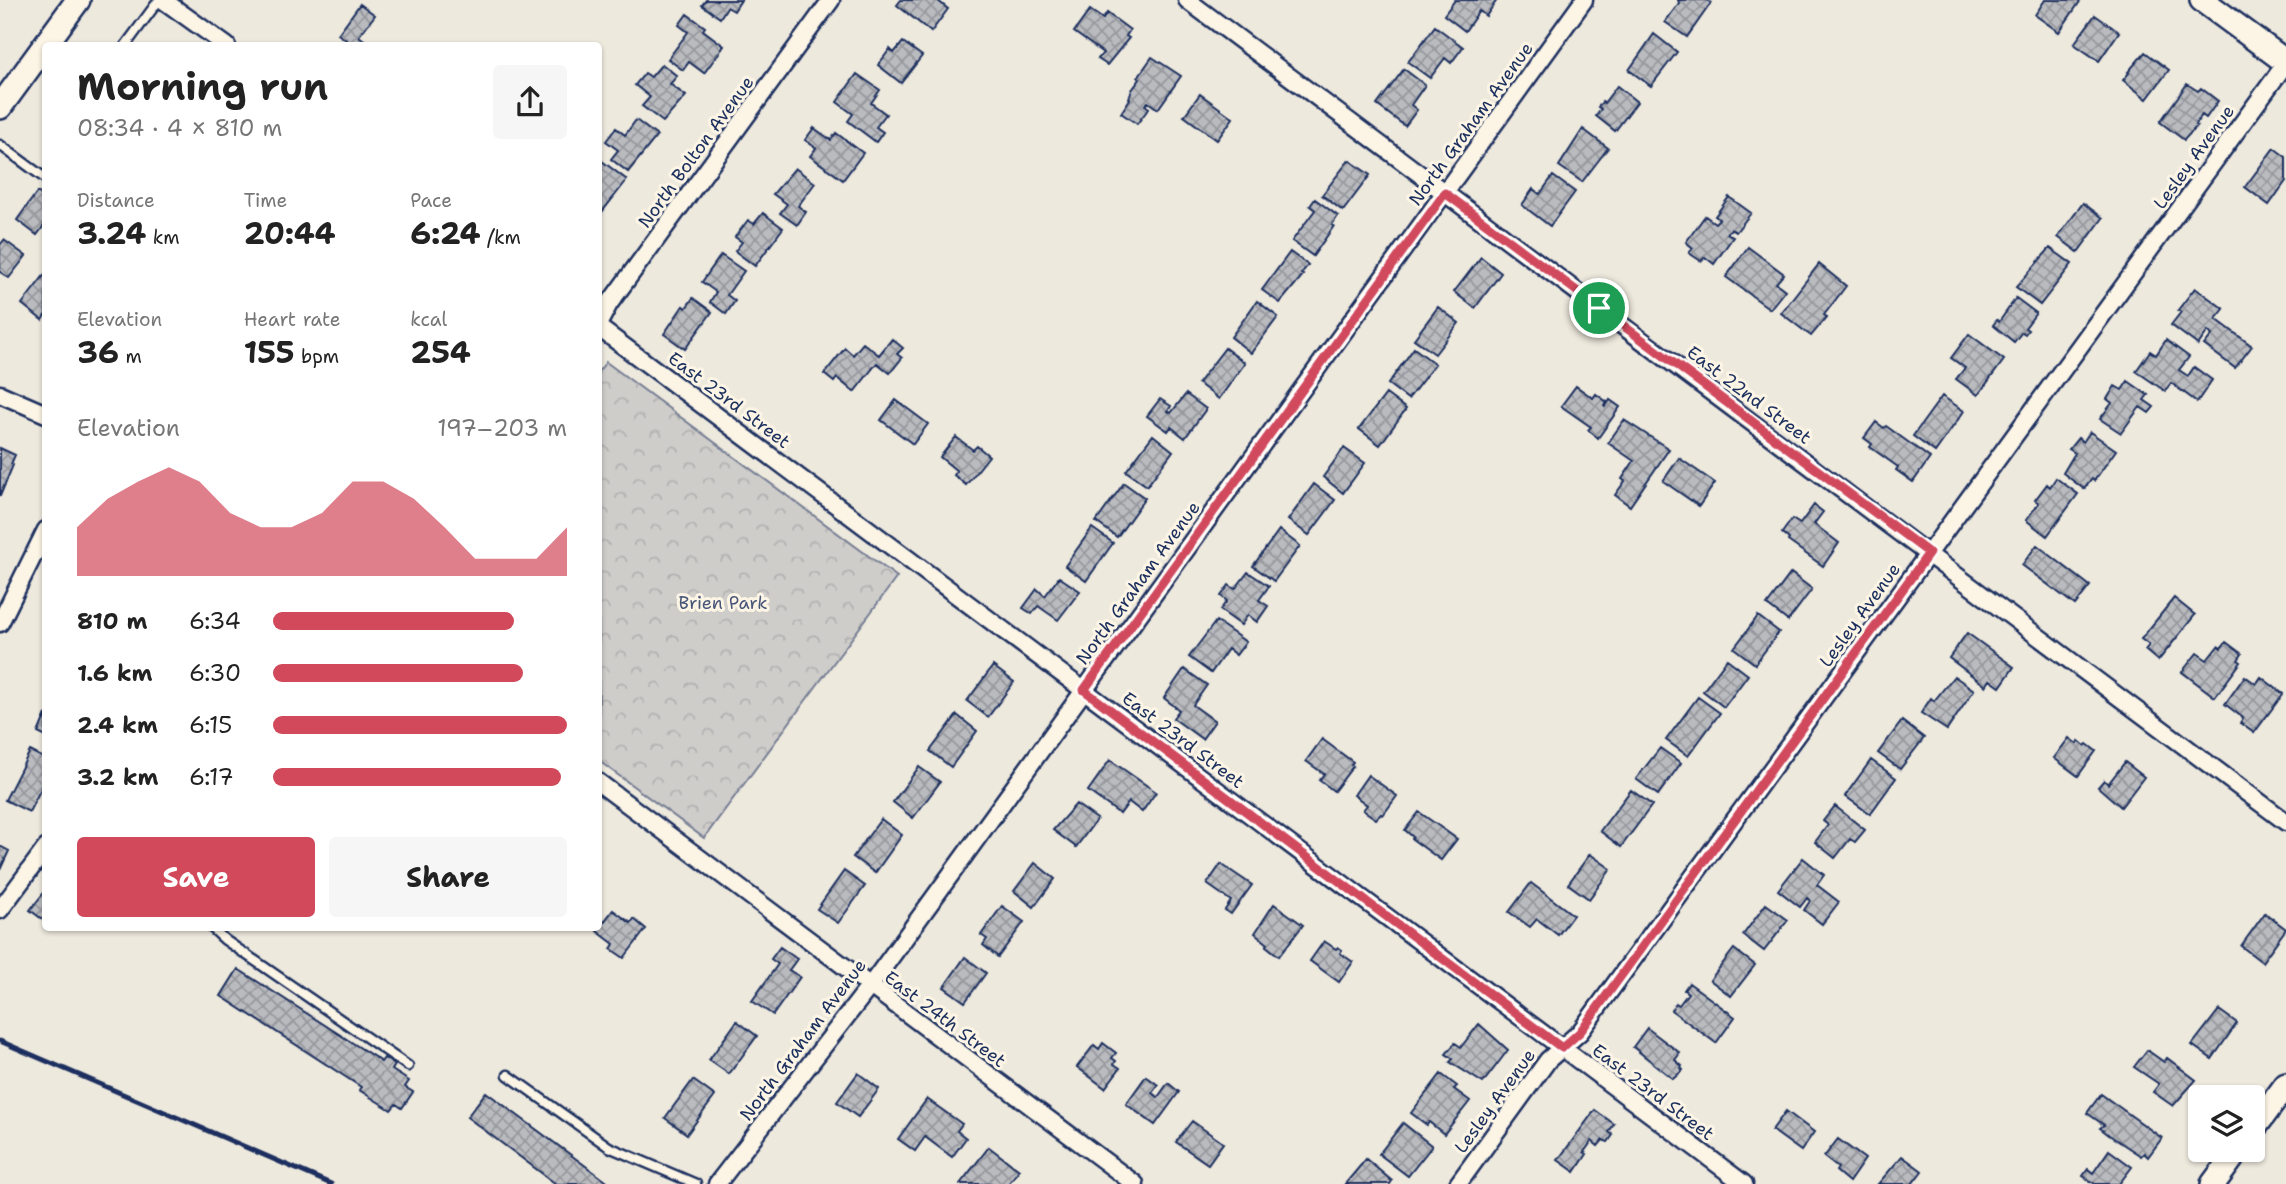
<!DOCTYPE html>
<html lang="en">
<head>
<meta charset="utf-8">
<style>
	:root { --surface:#fff; --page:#f6f6f6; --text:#222; --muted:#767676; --accent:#d1495b }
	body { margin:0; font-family:"Shantell Sans",sans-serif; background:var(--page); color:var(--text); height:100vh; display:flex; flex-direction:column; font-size:26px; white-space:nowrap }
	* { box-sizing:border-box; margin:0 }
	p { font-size:23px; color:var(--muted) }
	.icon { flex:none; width:38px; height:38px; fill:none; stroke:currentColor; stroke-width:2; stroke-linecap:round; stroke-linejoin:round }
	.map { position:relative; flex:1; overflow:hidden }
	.drawer { position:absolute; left:42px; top:42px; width:560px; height:889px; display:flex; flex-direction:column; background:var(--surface); border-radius:7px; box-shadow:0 2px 5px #0004 }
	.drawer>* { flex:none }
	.buttons { position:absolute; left:2188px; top:1085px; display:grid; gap:14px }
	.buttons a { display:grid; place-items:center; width:77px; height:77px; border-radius:7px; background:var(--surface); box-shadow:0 2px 5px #0004; font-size:35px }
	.pin { position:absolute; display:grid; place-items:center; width:60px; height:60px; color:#fff; margin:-30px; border:4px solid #fff; border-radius:50%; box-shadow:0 2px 7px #0007 }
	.round { display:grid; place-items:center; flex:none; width:74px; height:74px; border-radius:7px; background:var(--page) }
	.summary { display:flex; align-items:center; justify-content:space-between; height:119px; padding:0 35px }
	h1 { font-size:38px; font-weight:700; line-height:52px }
	.figures { display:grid; grid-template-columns:repeat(3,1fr); gap:10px; height:119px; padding:7px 35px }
	.figures div { display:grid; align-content:center }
	.figures b { font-size:30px; font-weight:700 }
	.figures small { font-size:19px; font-weight:400 }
	.figures p { font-size:19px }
	.chart { height:196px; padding:14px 35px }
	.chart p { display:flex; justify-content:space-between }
	.chart svg { width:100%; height:126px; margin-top:7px; fill:var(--accent); opacity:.7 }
	.cta { display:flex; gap:14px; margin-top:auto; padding:14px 35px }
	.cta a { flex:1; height:80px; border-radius:7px; background:var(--accent); color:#fff; font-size:28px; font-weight:700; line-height:80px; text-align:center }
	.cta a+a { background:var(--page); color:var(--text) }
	ul { padding:0 35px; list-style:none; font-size:23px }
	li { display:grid; grid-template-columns:112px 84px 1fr; align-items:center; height:52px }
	li i { height:18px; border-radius:9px; background:var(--accent) }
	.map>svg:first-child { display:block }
</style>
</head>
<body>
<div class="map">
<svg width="2286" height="1184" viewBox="0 0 2286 1184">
	<defs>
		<pattern id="forest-crowns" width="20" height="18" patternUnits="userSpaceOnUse" patternTransform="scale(1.75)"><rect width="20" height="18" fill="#cfcdca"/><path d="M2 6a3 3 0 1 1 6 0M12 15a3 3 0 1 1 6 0" fill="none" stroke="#b1b0b0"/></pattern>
		<pattern id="building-cross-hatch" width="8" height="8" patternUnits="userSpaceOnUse" patternTransform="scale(1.75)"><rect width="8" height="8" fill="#babbbe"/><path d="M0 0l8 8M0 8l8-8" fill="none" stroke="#96989e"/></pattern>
	</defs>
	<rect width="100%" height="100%" fill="#eee9dd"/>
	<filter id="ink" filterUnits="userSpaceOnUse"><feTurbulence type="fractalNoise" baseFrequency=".0143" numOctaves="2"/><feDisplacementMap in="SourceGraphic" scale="14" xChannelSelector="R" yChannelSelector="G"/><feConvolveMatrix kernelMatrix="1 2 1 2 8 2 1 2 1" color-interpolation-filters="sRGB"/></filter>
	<g filter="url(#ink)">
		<path fill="url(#forest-crowns)" stroke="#757e94" stroke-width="2" d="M606,362l291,215 -193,261 -105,-77 -1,-389z"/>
		<path fill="url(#building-cross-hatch)" stroke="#1b2f5e" stroke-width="2" d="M706,0h35l-7,11 -7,-4 -7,11 -18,-13z
			M901,0h36l11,9 -17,23 -34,-27z
			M1455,0h42l-11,16 -7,-5 -14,20 -21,-16z
			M1678,0h29l4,3 -24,34 -22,-15 14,-19z
			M2045,0h36l-22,32 -24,-17z
			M360,4l15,11 -16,21 13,10h-30l4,-6 -8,-6z
			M1090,10l13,9 4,-6 23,17 -4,6 3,2 -22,27 -9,-6 5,-6 -29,-21z
			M687,14l18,13 -2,3 21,16 -20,27 -15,-11 -6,8 -15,-11 20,-27 -9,-7z
			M2095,15l24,17 -20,29 -25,-17z
			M1435,26l28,21 -12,16 -6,-5 -15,20 -22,-16z
			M1654,34l23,18 -26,34 -22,-16z
			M903,42l19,14 -21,27 -23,-18 12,-16 4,4z
			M2145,52l24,18 -22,29 -24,-19 6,-7 -1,-1z
			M1152,57l29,19 -23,33 -10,-7 -3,3 4,3 -12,16 -16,-11 9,-14 -1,-1 3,-8 8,-11 -2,-2z
			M662,64l15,12 -7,8 16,12 -23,26 -21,-16 8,-9 -15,-12 10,-12 6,4z
			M1404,69l21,16 -14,20 6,5 -12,16 -28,-21z
			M857,74l23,16 -9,13 15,11 -10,13 7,5 -7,10 -28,-21 5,-7 -16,-12z
			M2187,84l11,7 3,-3 17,13 -12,17 -4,-3 -7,10 2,1 -13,14 -24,-18z
			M1617,86l20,16 -22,29 -19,-15 5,-7 -3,-2 4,-5 2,1z
			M1200,94l33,24 -16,22 -33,-24z
			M636,120l21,16 -29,36 -17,-13 7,-9 -12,-9 10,-13 9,7z
			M814,128l17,12 5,-7 27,20 -20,27 -33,-24 6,-8 -11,-8z
			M1583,129l25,19 -26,34 -23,-16z
			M2274,148l12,9v24l-17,24 -24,-18z
			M1349,160l21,15 -27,36 -21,-16z
			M602,161l25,19 -29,37v-51z
			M795,168l20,15 -17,23 8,6 -9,13 -17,-12 7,-9 -14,-10z
			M1553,176l22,16 -25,34 -28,-21 11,-16 7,5z
			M37,192l9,6v25l-9,12 -20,-15z
			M1729,197l22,16 -15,19 -5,-3 -4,4 6,4 -19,27 -9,-7 -4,4 -12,-8 4,-5 -7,-6 19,-26 10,7 4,-4 -4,-3z
			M1315,199l23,17 -6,9 2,1 -21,30 -21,-15 23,-31 -5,-4z
			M2083,203l20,15 -25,34 -20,-15z
			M763,213l20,15 -28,38 -20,-15 7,-9 -7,-5 13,-17 6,4z
			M4,240l22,16 -17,22 -9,-6v-27z
			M1748,247l36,27 -8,9 9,7 -15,19 -44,-32z
			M2050,248l22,16 -32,41 -24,-18z
			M1290,252l18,13 -7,9 2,1 -23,28 -18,-13z
			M721,255l23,16 -17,24 8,6 -9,13 -16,-12 6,-10 -14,-10z
			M1481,257l20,16 -26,35 -21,-16z
			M1819,264l27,22 -22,29 3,2 -16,19 -30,-23z
			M46,273v41l-4,6 -20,-16z
			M2195,288l29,21 -8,10 36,27 -17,22 -31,-23 8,-10 -4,-4 -10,14 -27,-20 10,-13 -3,-2z
			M693,298l19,14 -27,37 -21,-15 19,-28 3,2z
			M2016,298l20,15 -11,15 3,2 -3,4 -3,-2 -8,10 -21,-17 4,-5 2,2z
			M1257,301l21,16 -27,36 -20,-16z
			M1438,307l21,16 -24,31 -21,-15z
			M1969,334l35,26 -26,35 -22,-16 9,-11 -14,-10z
			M892,339l11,9 -6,6 5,4 -12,15 -13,-10 -23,29 -17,-14 -3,4 -10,-8 21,-26 8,7 10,-12 16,12z
			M2166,340l23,17 -10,13 9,6 6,-9 18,13 -15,22 -26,-19 -6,8 -29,-20 14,-20 6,4z
			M1225,348l20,15 -26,36 -21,-16z
			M1414,348l21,16 -27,35 -20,-15z
			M2128,381l20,14 -4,5 10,7 -5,6 -9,-6 -19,26 -21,-14 12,-16 -5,-4 8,-13 7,4z
			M1576,386l17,12 3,-4 11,8 -3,4 1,1 5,-7 10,7 -22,31 -10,-8 3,-3 -30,-21z
			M1186,394l20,15 -21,29 -14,-11 -3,4 -21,-15 13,-17 11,7 -3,5 3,2z
			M1386,394l20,15 -26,36 -21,-16z
			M1942,396l22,15 -29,41 -22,-16z
			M896,400l32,24 -15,20 -32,-24z
			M1624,420l45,29 -39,57 -15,-11 10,-14 -3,-2 12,-18 -26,-18z
			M1876,422l8,6 2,-2 44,32 -17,24 -17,-12 2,-3 -28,-20 2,-3 -8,-6z
			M2090,432l26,18 -22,31 -2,-2 -8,10 -21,-16 12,-20 -6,-4 9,-11 5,4z
			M1153,435l20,16 -26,35 -21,-15z
			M956,437l17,13 4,-4 12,10 -23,29 -12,-10 3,-4 -17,-14z
			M0,448l15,7 -4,9 2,1 -13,31z
			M1344,448l21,15 -22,30 -20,-16z
			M1679,458l36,25 -16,23 -36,-25z
			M2056,478l22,16 -31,42 -21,-16 13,-17 -4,-3 12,-16 3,3z
			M1124,483l21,15 -28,39 -21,-15z
			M1314,484l21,16 -26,35 -21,-15z
			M1814,505l9,7 -9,12 25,19 -16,23 -35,-25 1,-2 -7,-6 10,-14 8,5z
			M1092,528l21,15 -27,38 -21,-15z
			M1279,530l21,16 -26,35 -21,-15z
			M2037,545l53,41 -15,19 -53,-40z
			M1248,572l21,14 -10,14 9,6 -11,16 -9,-7 -7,10 -21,-15 7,-9 -6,-5 8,-11 6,4z
			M1791,573l21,16 -24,32 -21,-16z
			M1059,577l21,14 -22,29 -20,-14 -6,8 -9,-6 14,-19 8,7z
			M2174,598l21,17 -37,46 -13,-11 4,-5 -8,-6z
			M1758,616l21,16 -24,32 -21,-16z
			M1216,621l30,21 -10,13 -8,-6 -17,24 -22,-16z
			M1967,633l47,34 -14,20 -10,-7 -4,6 -37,-28z
			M2226,642l16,12 -4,6 3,2 -26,35 -33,-25 15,-19 10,7 11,-14 3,2z
			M1727,659l21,16 -24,32 -21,-16z
			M993,666l21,16 -26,35 -21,-16z
			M1184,669l23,16 -14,20 22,16 -13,18 -29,-21 6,-8 -15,-12z
			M1954,676l20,14 -27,40 -26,-17 10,-15 3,3z
			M2245,676l11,8 5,-7 22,17 -29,39 -14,-10 3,-5 -18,-14z
			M1698,697l22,16 -32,43 -22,-16z
			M46,714v23l-8,-4z
			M957,715l20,16 -26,36 -21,-16z
			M1902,721l22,17 -24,31 -22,-16z
			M2069,738l8,6 2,-3 6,5 2,-2 9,7 -18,25 -24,-18z
			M1322,739l31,23 -2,3 2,1 -19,25 -15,-11 5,-6 -18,-13z
			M1660,748l21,15 -23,32 -22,-16z
			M30,751l16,8v20l-17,33 -24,-12z
			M1110,760l46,32 -14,20 -13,-10 -9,12 -32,-23z
			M1871,760l25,18 -26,36 -25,-18z
			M2125,762l19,15 -23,30 -23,-20 6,-7 4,4z
			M919,767l21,15 -27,36 -20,-16z
			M1368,775l29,21 -14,19 -2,-1 -5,5 -13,-9 4,-5 -13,-10z
			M1631,790l21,15 -31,42 -21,-16z
			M1076,804l21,15 -21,28 -23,-17z
			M1835,806l30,24 -10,12 -5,-3 -15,19 -20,-16 13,-17 -5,-4z
			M1419,812l38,27 -16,21 -29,-21 1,-2 -8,-7z
			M881,819l21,16 -27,38 -22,-16z
			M0,846l9,5 -9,19z
			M1590,854l21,15 -22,30 -21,-15z
			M1803,858l21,17 -7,10 22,17 -17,22 -18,-14 6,-9 -3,-3 -7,9 -22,-17z
			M1035,863l20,16 -21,28 -20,-16z
			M1221,864l31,21 -21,29 -6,-4 6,-9 -24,-17z
			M844,871l21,15 -27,37 -21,-14z
			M1531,883l42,32 -15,20 -21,-16 -7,8 -21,-15z
			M46,890v32l-16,-12z
			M1274,904l29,21 -24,31 -13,-10 2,-2 -13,-11z
			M1766,904l22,16 -24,31 -21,-16z
			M1002,906l22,16 -26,35 -15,-12 4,-6 -6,-4z
			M613,910l18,13 3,-4 12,10 -22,29 -13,-9 3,-5 -17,-13z
			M2265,913l21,16 -24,33 -21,-16z
			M1324,941l12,8 2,-2 4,3 -2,3 13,9 -14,20 -29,-21z
			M780,947l17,12 -8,11 11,7 -27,38 -21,-14 26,-37 -7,-5z
			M1734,949l21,16 -24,31 -21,-16z
			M965,957l21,16 -21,29 -21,-15z
			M238,969l141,91 2,2 3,-4 11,7 -3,5 17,11 -4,6 8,5 -11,16 -6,-4 -5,6 -32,-20 2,-3 -140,-91z
			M1689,983l46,34 -19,26 -45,-33 5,-7 3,2 9,-12 -4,-3z
			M2219,1010l18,13 -25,36 -20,-14z
			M737,1021l20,15 -28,38 -20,-14z
			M1479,1024l29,26 -25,33 -33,-21 3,-3 -7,-5 9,-11 6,4z
			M1647,1028l33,25 -5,7 7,6 -1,2 2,2 -10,9 -40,-32z
			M1103,1043l13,10 -4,5 4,3 -2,3 6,4 -15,20 -28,-21 17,-22 5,4z
			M2147,1050l17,12 3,-4 29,22 -23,26 -20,-14 6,-8 -25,-17z
			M858,1073l21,16 -21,28 -21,-15z
			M1441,1074l16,12 -3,3 16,12 -26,33 -15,-12 -2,3 -16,-12z
			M1146,1076l12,9 -6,8 6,4 10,-14 11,9 -24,33 -29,-21z
			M693,1080l22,16 -28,38 -22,-16z
			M486,1092l124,92h-54l-89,-67z
			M2101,1094l61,44 -14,19 -4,-4 -3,3 -32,-21 -9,-7 4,-3 -17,-12z
			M927,1099l35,25 -5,7 9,7 -14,19 -27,-20 -10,14 -17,-12z
			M1595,1110l19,14 -5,8 4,3 -5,7 -5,-2 -5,6 -6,-5 -8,11 3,2 -12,18 -17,-12z
			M1786,1111l28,21 -13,19 -29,-21z
			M1192,1121l31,22 -15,21 -32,-22z
			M1403,1123l29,23 -24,30 -29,-22z
			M1838,1139l27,20 -16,23 -13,-11 2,-3 -14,-11z
			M989,1147l30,23 -11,14h-48z
			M2109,1150l23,17 -13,17h-24l-12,-8 5,-7 5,4z
			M1902,1156l20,15 -10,13h-34z
			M1366,1159l26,22 -2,3h-45z"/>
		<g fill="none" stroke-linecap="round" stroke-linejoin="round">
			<g stroke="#1b2f5e" stroke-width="13">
				<path id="lane" d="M125,46l34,-46
					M0,145l46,34
					M212,928l13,12 183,126
					M508,1075l101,72 87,37"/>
			</g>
			<g stroke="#1b2f5e" stroke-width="21">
				<path id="street" d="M163,0l64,46
					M1187,0l1099,822
					M598,327l1146,857
					M598,331l2,-10 9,-17 222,-304
					M0,394l46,20
					M0,623l46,-93
					M598,782l537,402
					M0,910l46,-62
					M717,1184l153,-198 714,-986
					M1458,1184l90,-124 32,-28 706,-969"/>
			</g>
			<g stroke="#1b2f5e" stroke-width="28">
				<path id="secondary" d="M2202,0l84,62
					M0,107l78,-107
					M2252,1131l34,-46
					M2213,1184l25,-34"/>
			</g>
			<use href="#lane" stroke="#fcf5e5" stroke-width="8"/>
			<use href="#street" stroke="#fcf5e5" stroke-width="16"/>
			<use href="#secondary" stroke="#fcf5e5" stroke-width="23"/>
			<path stroke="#1b2f5e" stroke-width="5" d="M0,1041l331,143"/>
		</g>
	</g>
	<g fill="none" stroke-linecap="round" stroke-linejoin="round" filter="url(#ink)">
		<g stroke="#fff" stroke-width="14">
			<path id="route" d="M1445,193l484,360 -349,479 -18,16 -478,-358z"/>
		</g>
		<use href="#route" stroke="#d1495b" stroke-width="9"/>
	</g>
	<g text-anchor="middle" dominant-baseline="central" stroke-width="6" stroke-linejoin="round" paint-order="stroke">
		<g font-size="18" fill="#1b2f5e" stroke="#fcf5e5">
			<text transform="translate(1471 124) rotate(-54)">North Graham Avenue</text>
			<text transform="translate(696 152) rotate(-54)">North Bolton Avenue</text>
			<text transform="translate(2194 157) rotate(-54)">Lesley Avenue</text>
			<text transform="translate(1749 395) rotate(37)">East 22nd Street</text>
			<text transform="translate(729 400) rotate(37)">East 23rd Street</text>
			<text transform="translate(1138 583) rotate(-54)">North Graham Avenue</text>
			<text transform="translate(1860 615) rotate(-54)">Lesley Avenue</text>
			<text transform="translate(1183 740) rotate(37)">East 23rd Street</text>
			<text transform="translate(945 1019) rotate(37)">East 24th Street</text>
			<text transform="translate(803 1040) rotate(-53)">North Graham Avenue</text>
			<text transform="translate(1653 1092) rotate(37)">East 23rd Street</text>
			<text transform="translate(1495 1101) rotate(-54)">Lesley Avenue</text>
		</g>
		<g font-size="18" fill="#485679" stroke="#fcf5e5">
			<text x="723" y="603">Brien Park</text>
		</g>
	</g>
</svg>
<div class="buttons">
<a><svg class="icon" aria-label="layers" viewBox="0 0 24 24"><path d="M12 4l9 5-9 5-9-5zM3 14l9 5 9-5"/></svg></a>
</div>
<div class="pin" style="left:1599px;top:308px;background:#1e9e55"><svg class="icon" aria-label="arrive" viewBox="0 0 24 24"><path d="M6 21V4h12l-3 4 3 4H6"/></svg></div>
<section class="drawer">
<div class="summary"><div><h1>Morning run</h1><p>08:34 · 4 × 810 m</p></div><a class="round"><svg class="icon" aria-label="share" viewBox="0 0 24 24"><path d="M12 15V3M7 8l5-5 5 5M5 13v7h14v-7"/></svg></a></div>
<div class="figures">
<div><p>Distance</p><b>3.24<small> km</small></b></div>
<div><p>Time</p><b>20:44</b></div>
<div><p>Pace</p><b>6:24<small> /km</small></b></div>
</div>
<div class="figures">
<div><p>Elevation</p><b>36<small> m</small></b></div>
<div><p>Heart rate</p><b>155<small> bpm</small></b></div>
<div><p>kcal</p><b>254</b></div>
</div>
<div class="chart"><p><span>Elevation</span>197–203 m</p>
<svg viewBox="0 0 160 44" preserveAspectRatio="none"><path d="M0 44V27L10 17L20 11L30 6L40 11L50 22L60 27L70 27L80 22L90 11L100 11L110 17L120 27L130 38L140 38L150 38L160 27V44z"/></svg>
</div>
<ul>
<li><b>810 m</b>6:34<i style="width:82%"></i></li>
<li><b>1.6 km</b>6:30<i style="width:85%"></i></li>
<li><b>2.4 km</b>6:15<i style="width:100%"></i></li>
<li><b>3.2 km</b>6:17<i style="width:98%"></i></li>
</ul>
<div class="cta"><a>Save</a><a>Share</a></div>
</section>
</div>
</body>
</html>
